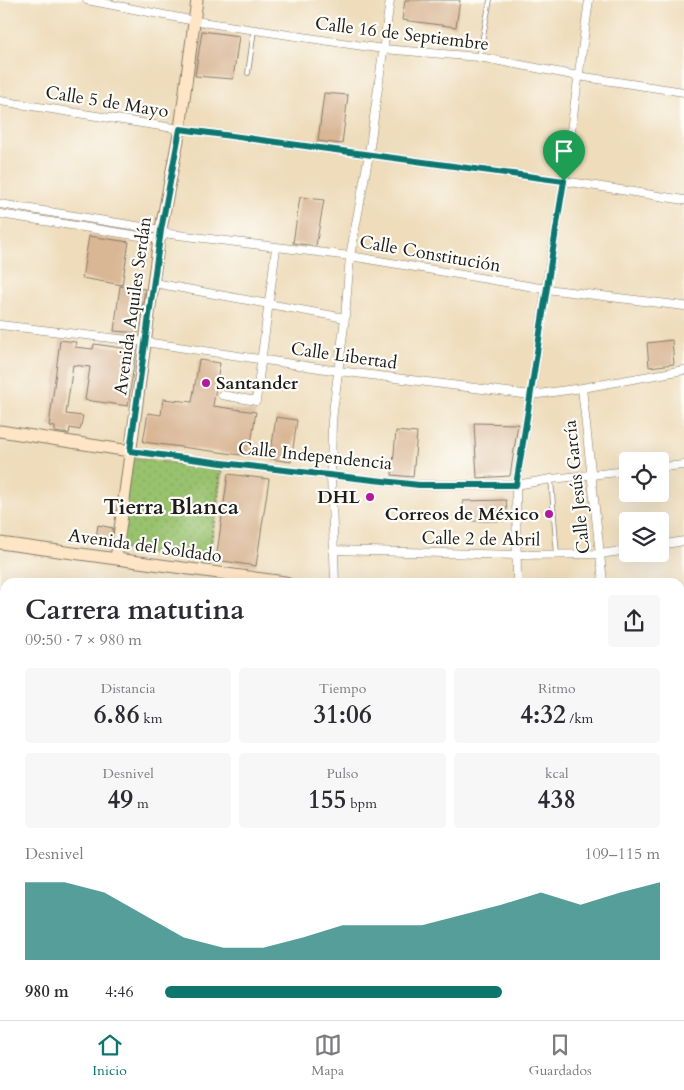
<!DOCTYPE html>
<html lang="es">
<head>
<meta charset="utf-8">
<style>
	:root { --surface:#fff; --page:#f7f7f7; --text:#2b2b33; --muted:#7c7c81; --line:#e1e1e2; --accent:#0f766e }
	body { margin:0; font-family:Cardo,serif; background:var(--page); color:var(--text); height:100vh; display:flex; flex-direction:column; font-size:19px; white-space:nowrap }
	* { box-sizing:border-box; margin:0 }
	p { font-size:16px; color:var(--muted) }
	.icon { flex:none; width:28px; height:28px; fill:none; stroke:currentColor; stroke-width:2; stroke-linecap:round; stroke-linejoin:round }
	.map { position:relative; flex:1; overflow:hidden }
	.drawer { position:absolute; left:0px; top:578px; width:685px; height:442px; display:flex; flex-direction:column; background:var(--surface); border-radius:15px 15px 0 0; box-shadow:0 5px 20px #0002 }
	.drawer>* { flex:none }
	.controls { position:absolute; left:619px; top:452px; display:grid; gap:10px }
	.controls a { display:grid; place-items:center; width:50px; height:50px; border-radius:5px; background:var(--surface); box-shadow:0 5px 20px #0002; font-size:25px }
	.pin { position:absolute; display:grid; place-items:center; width:42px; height:42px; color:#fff; margin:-51px -21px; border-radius:50% 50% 50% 0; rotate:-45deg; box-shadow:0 0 5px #0007 }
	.pin .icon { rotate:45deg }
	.round { display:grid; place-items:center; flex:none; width:52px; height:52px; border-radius:5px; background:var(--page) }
	.headline { display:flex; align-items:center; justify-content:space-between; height:85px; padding:0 25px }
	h1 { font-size:28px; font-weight:700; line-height:38px }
	.metrics { display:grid; grid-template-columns:repeat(3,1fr); gap:8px; height:85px; padding:5px 25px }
	.metrics div { display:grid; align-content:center; border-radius:5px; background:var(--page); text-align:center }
	.metrics b { font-size:25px; font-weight:700 }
	.metrics small { font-size:14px; font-weight:400 }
	.metrics p { font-size:14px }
	.chart { height:140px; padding:10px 25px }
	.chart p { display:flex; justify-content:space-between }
	.chart svg { width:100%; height:90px; margin-top:5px; fill:var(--accent); opacity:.7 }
	ul { padding:0 25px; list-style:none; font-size:16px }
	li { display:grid; grid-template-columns:80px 60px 1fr; align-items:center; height:38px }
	li i { height:12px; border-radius:6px; background:var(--accent) }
	.tabs { display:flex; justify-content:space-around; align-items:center; height:70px; border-top:1px solid var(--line); background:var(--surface); font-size:14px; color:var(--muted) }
	.tabs a { display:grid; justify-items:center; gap:2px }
	.tabs .selected { color:var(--accent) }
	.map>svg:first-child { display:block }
</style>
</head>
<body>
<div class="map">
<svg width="684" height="1020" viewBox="0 0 684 1020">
	<defs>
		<pattern id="park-dots" width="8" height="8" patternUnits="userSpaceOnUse" patternTransform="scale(1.25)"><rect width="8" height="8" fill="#99c26e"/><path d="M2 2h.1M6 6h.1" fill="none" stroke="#83a65f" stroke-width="1.8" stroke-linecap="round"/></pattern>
	</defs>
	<rect width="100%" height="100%" fill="#fdfcf7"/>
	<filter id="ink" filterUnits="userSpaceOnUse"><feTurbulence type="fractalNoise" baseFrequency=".02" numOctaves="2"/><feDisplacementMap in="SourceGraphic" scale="10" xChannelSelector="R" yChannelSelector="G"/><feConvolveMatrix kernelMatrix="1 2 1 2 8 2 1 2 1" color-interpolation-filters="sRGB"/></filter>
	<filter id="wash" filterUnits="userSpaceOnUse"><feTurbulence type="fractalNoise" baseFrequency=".0096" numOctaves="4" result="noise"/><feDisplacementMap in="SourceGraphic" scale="20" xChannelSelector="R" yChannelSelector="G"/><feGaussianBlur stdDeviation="1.12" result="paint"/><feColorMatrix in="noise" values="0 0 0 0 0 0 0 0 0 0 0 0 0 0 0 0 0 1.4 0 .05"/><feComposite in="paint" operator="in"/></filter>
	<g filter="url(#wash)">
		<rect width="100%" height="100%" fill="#eedcba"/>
		<path fill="#99c26e" stroke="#5a6f45" d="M207,1015h146v5h-147z"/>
		<path fill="url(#park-dots)" stroke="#5a6f45" d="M132,457l90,13 -14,93 -89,-14z"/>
		<g id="blocks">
			<path fill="#d9b694" d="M405,0h55l-4,27 -54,-7z
				M202,31l37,5 -6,43 -38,-3z
				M324,93l24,2 -6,49 -24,-3z
				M300,197l24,3 -8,46 -23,-3z
				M89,236l40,6 -7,43 -40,-7z
				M120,286l25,3 -7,44 -24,-2z
				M60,340l16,2 -1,5 18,2 1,-5 42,6 -8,56 -43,-6 5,-33 -17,-2 -7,49 17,2 -3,14 -10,-2 -1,6 -14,-2v-5l-6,-1z
				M672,340l2,24 -25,3 -2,-24z
				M199,360l21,3 -7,43 43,6 -7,44 -106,-14 5,-29 13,2 2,-16 29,3z
				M276,417l21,3 -6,42 -21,-3z
				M474,423l44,1 -8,52 -33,2z
				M396,431l21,2 -4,44 -21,-2z
				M228,474l41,5 -13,87 -40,-6z
				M506,500l2,21h-43l-2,-20z
				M98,525l15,3 -3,18 -15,-2z"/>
		</g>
	</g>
	<g filter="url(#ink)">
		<use href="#blocks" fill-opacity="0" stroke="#857c6b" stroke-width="1"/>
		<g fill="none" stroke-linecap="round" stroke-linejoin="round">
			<g stroke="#857c6b" stroke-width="5.5">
				<path id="lane" d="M479,57l11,-57
					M248,73l6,-43
					M551,479l6,76"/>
			</g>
			<g stroke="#857c6b" stroke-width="9">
				<path id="street" d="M87,0l108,21 188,28 96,8 99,19 106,16
					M0,101l180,28 384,52 120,19
					M0,204l161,26 9,4 180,22 196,33 138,17
					M0,214l159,25 4,-2
					M154,283l191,35
					M0,325l145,17 194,29 192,24 51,-7 102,-18
					M582,388l21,194
					M222,395l34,6 20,-153
					M130,451l92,12 197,22h97l35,-6 77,-8
					M660,467l24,-2
					M660,545l24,-4
					M333,550l184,5 83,-1 28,-4
					M335,582l-4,-107 1,-55 13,-102 5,-62 19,-102 21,-154
					M517,582l-1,-97 15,-90 15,-106 18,-108 25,-181
					M0,634h5
					M680,661l4,1
					M680,728l4,1
					M680,756l4,-18
					M0,814l5,1 -5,36
					M680,908h4
					M0,983l5,1
					M26,1015l34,3
					M150,1020l1,-5
					M200,1020l1,-5
					M357,1020v-5
					M376,1020l1,-5
					M420,1020l1,-5
					M492,1020l1,-5
					M617,1020l1,-5
					M631,1020v-5"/>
			</g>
			<g stroke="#857c6b" stroke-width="13">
				<path id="secondary" d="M0,431l130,20
					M0,543l285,39
					M116,559l43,-320 21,-110 17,-129
					M680,639h4"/>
			</g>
			<path stroke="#857c6b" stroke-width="2" stroke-dasharray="1 4" stroke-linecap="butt" d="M209,562l12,-92
				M0,589l5,1"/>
			<use href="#lane" stroke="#fff" stroke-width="4"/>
			<use href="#street" stroke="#fff" stroke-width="8"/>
			<use href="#secondary" stroke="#fee5c5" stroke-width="11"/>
			<g stroke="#1c1c1c" stroke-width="5">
				<path id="rail" d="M0,604l5,1
					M680,690h4"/>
			</g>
			<use href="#rail" stroke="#fdfcf7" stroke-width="3" stroke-dasharray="9" stroke-linecap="butt"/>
		</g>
	</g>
	<g fill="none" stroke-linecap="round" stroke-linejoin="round" filter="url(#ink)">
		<g stroke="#fff" stroke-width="10">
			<path id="route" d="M180,129l384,52c-17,101 -31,203 -48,304h-97l-197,-22 -92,-12 31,-221z"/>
		</g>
		<use href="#route" stroke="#0f766e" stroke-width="6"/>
	</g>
	<g fill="#b5179e" stroke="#fdfcf7" stroke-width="2">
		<circle cx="206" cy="383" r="5"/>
		<circle cx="370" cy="497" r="5"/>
		<circle cx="549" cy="514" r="5"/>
	</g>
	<g text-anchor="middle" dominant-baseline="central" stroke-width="4.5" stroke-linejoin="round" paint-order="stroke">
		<g font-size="18" fill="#1c1c1c" stroke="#fdfcf7">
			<text transform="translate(402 34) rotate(7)">Calle 16 de Septiembre</text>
			<text transform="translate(107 102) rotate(9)">Calle 5 de Mayo</text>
			<text transform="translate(430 254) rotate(10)">Calle Constitución</text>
			<text transform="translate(133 306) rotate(-82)">Avenida Aquiles Serdán</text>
			<text transform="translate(344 356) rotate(8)">Calle Libertad</text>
			<text transform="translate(315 456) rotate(6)">Calle Independencia</text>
			<text transform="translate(577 487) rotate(-96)">Calle Jesús García</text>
			<text transform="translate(481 539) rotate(1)">Calle 2 de Abril</text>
			<text transform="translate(145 546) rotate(8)">Avenida del Soldado</text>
		</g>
		<g font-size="18" font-weight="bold" fill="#1c1c1c" stroke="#fdfcf7" text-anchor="end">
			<text x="216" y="383" text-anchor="start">Santander</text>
			<text x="360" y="497">DHL</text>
			<text x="539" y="514">Correos de México</text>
		</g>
		<g font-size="22" font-weight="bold" fill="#1c1c1c" stroke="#fdfcf7">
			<text x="171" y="507">Tierra Blanca</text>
		</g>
	</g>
</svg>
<div class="controls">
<a><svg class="icon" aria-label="locate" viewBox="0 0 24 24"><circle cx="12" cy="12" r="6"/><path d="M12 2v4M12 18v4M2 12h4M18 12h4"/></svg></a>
<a><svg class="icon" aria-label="layers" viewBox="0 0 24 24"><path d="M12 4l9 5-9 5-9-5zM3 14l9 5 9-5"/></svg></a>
</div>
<div class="pin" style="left:564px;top:181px;background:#1e9e55"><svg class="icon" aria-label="arrive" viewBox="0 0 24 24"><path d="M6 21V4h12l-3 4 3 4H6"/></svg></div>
<section class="drawer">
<div class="headline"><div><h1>Carrera matutina</h1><p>09:50 · 7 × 980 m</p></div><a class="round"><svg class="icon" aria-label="share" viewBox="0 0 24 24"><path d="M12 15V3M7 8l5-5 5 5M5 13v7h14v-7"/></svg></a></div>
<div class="metrics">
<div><p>Distancia</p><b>6.86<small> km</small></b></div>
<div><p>Tiempo</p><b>31:06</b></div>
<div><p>Ritmo</p><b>4:32<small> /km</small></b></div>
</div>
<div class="metrics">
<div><p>Desnivel</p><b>49<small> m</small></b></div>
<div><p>Pulso</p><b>155<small> bpm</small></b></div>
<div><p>kcal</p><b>438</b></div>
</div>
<div class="chart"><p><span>Desnivel</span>109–115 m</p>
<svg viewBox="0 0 160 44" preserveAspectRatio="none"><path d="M0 44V6L10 6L20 11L30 22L40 33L50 38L60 38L70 33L80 27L90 27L100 27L110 22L120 17L130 11L140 17L150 11L160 6V44z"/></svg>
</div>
<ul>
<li><b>980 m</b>4:46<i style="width:68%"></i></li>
</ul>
</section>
</div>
<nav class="tabs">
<a class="selected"><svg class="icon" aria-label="home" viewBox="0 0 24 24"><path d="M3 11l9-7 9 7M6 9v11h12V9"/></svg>Inicio</a>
<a><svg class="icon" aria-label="map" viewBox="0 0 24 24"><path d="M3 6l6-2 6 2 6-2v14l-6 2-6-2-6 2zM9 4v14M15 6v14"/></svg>Mapa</a>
<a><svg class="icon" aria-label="saved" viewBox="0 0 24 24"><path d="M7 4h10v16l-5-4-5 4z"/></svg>Guardados</a>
</nav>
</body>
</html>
